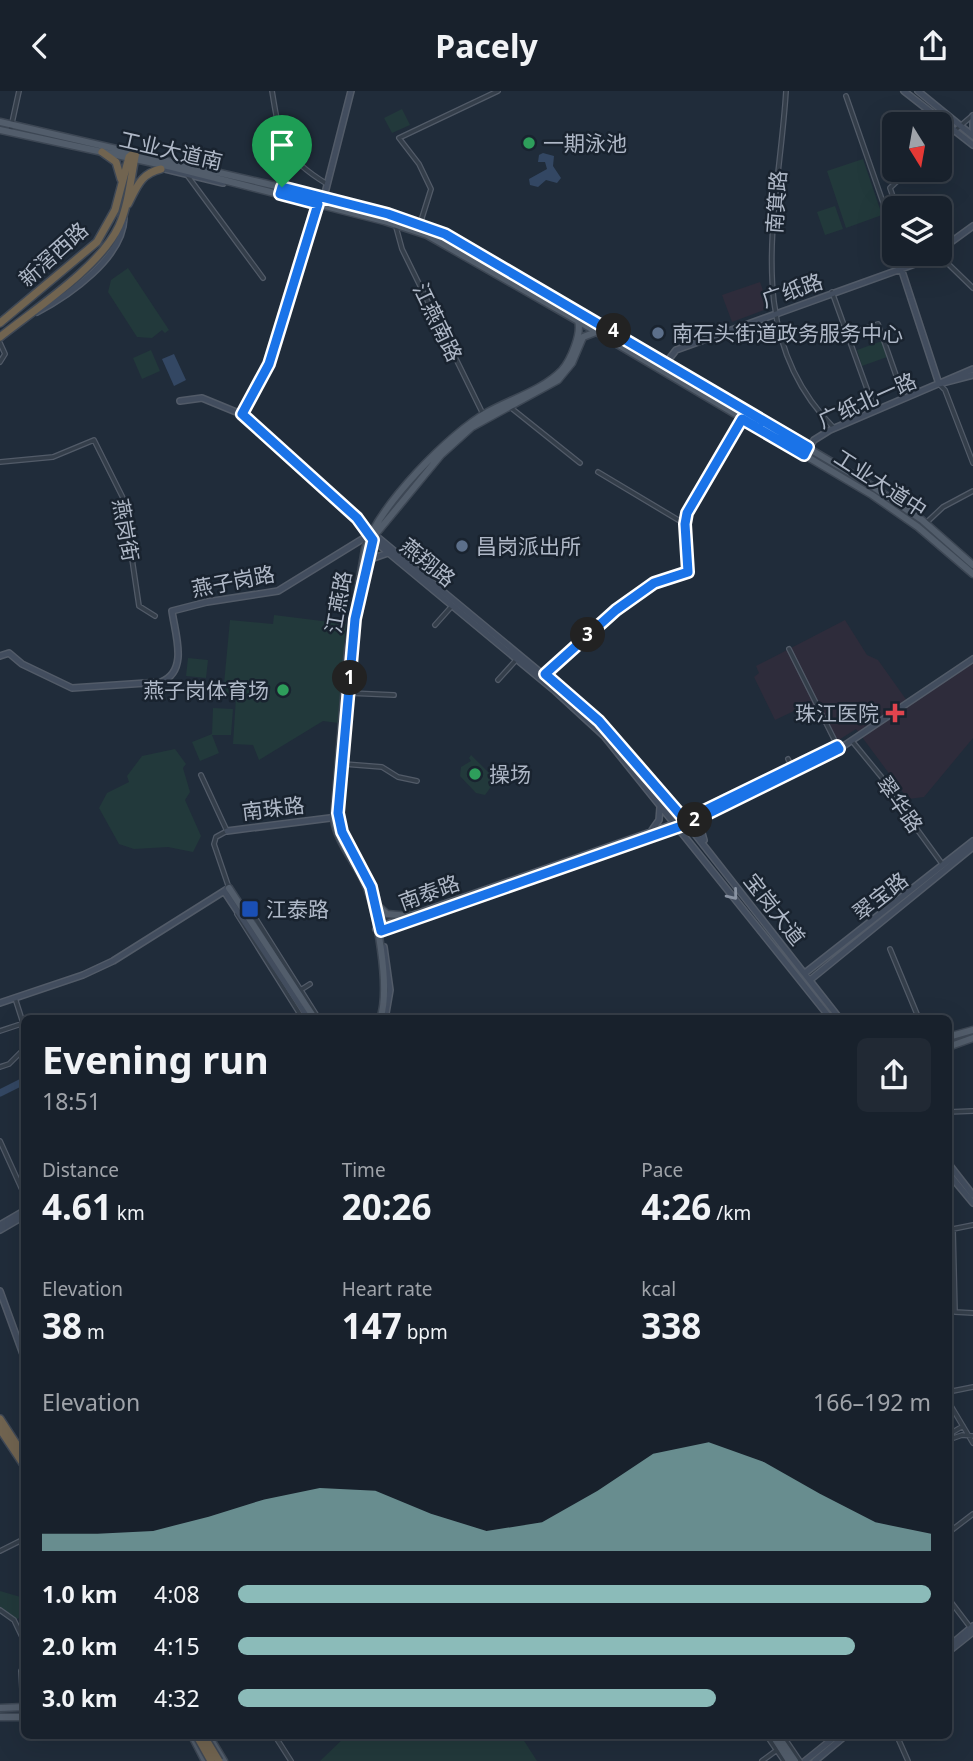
<!DOCTYPE html>
<html lang="en">
<head>
<meta charset="utf-8">
<style>
	:root { --surface:#18212c; --page:#212934; --text:#f1f3f6; --muted:#9fa3a9; --line:#363e48; --accent:#8bbbb9 }
	body { margin:0; font-family:"Noto Sans","Noto Sans SC",sans-serif; background:var(--page); color:var(--text); height:100vh; display:flex; flex-direction:column; font-size:26px; white-space:nowrap }
	* { box-sizing:border-box; margin:0 }
	p { font-size:23px; color:var(--muted) }
	.icon { flex:none; width:38px; height:38px; fill:none; stroke:currentColor; stroke-width:2; stroke-linecap:round; stroke-linejoin:round }
	.map { position:relative; flex:1; overflow:hidden }
	.panel { position:absolute; left:21px; top:924px; width:931px; height:724px; display:flex; flex-direction:column; background:var(--surface); border-radius:10px; box-shadow:0 7px 28px #0002,0 0 0 2px var(--line) }
	.panel>* { flex:none }
	.needle { width:46px; rotate:169deg }
	.tools { position:absolute; left:882px; top:21px; display:grid; gap:14px }
	.tools a { display:grid; place-items:center; width:70px; height:70px; border-radius:10px; background:var(--surface); box-shadow:0 7px 28px #0002,0 0 0 2px var(--line); font-size:35px }
	.pin { position:absolute; display:grid; place-items:center; width:60px; height:60px; color:#fff; margin:-72px -30px; border-radius:50% 50% 50% 0; rotate:-45deg; box-shadow:0 0 7px #0007 }
	.pin .icon { rotate:45deg }
	.km { position:absolute; width:35px; height:35px; margin:-18px; border-radius:50%; background:#222; color:#fff; font-size:19px; line-height:35px; text-align:center }
	.round { display:grid; place-items:center; flex:none; width:74px; height:74px; border-radius:10px; background:var(--page) }
	.head { display:flex; align-items:center; justify-content:space-between; height:119px; padding:0 21px }
	h1 { font-size:38px; font-weight:700; line-height:52px }
	.metrics { display:grid; grid-template-columns:repeat(3,1fr); gap:10px; height:119px; padding:7px 21px }
	.metrics div { display:grid; align-content:center }
	.metrics b { font-size:35px; font-weight:700 }
	.metrics small { font-size:19px; font-weight:400 }
	.metrics p { font-size:19px }
	.chart { height:196px; padding:14px 21px }
	.chart p { display:flex; justify-content:space-between }
	.chart svg { width:100%; height:126px; margin-top:7px; fill:var(--accent); opacity:.7 }
	ul { padding:0 21px; list-style:none; font-size:23px }
	li { display:grid; grid-template-columns:112px 84px 1fr; align-items:center; height:52px }
	li i { height:18px; border-radius:9px; background:var(--accent) }
	header { display:flex; justify-content:space-between; align-items:center; height:91px; padding:0 21px; background:var(--surface); font-size:32px; font-weight:700 }
	.map>svg:first-child { display:block }
</style>
</head>
<body>
<header><svg class="icon" aria-label="back" viewBox="0 0 24 24"><path d="M15 5l-7 7 7 7"/></svg>Pacely<svg class="icon" aria-label="share" viewBox="0 0 24 24"><path d="M12 15V3M7 8l5-5 5 5M5 13v7h14v-7"/></svg></header>
<div class="map">
<svg width="973" height="1670" viewBox="0 0 973 1670">
	<rect width="100%" height="100%" fill="#202c3a"/>
	<path fill="#2e2c3b" d="M760,191l9,26 -37,14 -10,-27z
		M845,529l22,35 11,5 32,45 63,-42v75l-49,59 -16,2 -52,-70 -22,14 -23,-40 -36,17 -21,-43 5,-4 -3,-7z"/>
	<path fill="#22393b" d="M402,18l8,16 -18,8 -8,-15z
		M863,68l19,56 -36,13 -19,-57z
		M835,115l8,23 -18,6 -8,-23z
		M128,177l41,62 -4,3 -3,-3 -10,8 -15,-1 -29,-45 3,-12z
		M882,250l5,16 -25,9 -5,-16z
		M151,259l9,21 -18,8 -9,-21z
		M274,524l72,9 -8,99 -15,-2 -64,39 -6,-15 -20,-1 3,-47 -11,-2 -1,-11 6,-64 43,4z
		M188,567l20,2 -2,18 -20,-2z
		M213,617l20,1 -2,26h-19l7,18 -19,8 -8,-19 20,-8z
		M175,658l11,15 -3,4 7,24 -5,8 16,36 -8,16 -25,-5 -34,2 -15,-5 -20,-36 8,-15 22,-11 -2,-6 15,-20z
		M471,664l28,28 -3,3 -3,-2 -8,11 -9,-2 -16,-17 1,-9 10,-6 -2,-3z
		M0,1500l24,7v17l-7,4 -17,-12z
		M346,1645h46l3,3 4,-3h122l16,25h-217z"/>
	<path fill="#334763" d="M543,62l11,3 -1,10 8,12 -4,5 -11,-3 -8,7 -8,-2 -1,-6 18,-10 -2,-7h-7l1,-7z
		M174,263l12,26 -12,6 -12,-27z"/>
	<g fill="none" stroke-linecap="round" stroke-linejoin="round">
		<path stroke="#334763" stroke-width="7" d="M0,1002l24,-12"/>
		<g stroke="#525b68" stroke-width="6">
			<path id="street" d="M272,0c8,50 11,66 55,93
				M786,0c-7,118 -47,242 48,337
				M846,5l48,138
				M10,41l9,-41
				M945,48l28,-24
				M187,84l76,103
				M897,117l-7,-20 19,-18
				M420,133l11,-35 -12,-25 -20,-26 99,-47
				M396,136l6,22 82,167
				M901,163l4,13
				M938,163l35,34
				M832,201l43,119
				M848,243l30,-10 26,74
				M0,252l5,11 -5,8
				M939,293l6,6 28,73
				M510,316l70,56
				M0,371l53,-5 41,-17 29,58 16,108 16,10
				M598,381l87,52
				M926,432l17,-16 30,-16
				M435,534l17,-19
				M789,558l50,100
				M545,583l71,-64 38,-27 34,-11 -3,-48 2,-11 55,-94
				M498,589l19,-21
				M349,602l45,2
				M852,650l59,72v8l32,44
				M788,668l5,10
				M344,673l38,3 16,10 19,4
				M201,684l26,56 -11,6 -2,7 15,44
				M242,814l14,14 63,100
				M237,823l66,105
				M890,858l29,70
				M299,900l11,-7
				M15,907l9,28
				M0,940l24,-8
				M0,976l9,-3 15,-15
				M948,1021l25,-1
				M0,1050l24,53
				M973,1134l-20,4 2,83 18,1
				M948,1301l25,-5
				M948,1310l25,42
				M948,1344l15,-9
				M948,1349l14,-5 11,1
				M948,1442l25,-19
				M0,1460l24,-12
				M948,1507l22,29
				M0,1519l14,10 10,21
				M23,1616l-2,-36h3
				M948,1619l1,1
				M275,1645l16,25
				M767,1645l17,25
				M783,1645l17,25
				M897,1645l11,25
				M762,1670l15,-11"/>
		</g>
		<g stroke="#525b68" stroke-width="8">
			<path id="secondary" d="M904,0l69,54
				M918,0l55,45
				M973,25v16
				M941,52l4,-8 -3,-12
				M161,77l62,15
				M324,106l27,-106
				M940,159l33,-24
				M901,177l38,116
				M37,221c32,-17 86,-54 87,-94
				M666,272l10,-13 250,-90 8,-6
				M939,293l34,-9
				M241,323l28,-50 49,-160
				M804,364l10,-15 16,-10 143,-61
				M375,444l224,186 88,103 153,195
				M373,449l182,151 49,45 227,283
				M368,469l20,-7
				M0,565l9,-3 13,11 50,24 89,-6c28,-11 14,-48 11,-71l35,-9 71,-11 91,-56 -2,-7 -10,-10 -116,-104 -39,-16 -22,3
				M652,739l7,-10 1,-13
				M227,740l111,-14
				M704,749l-4,-14 5,-9
				M224,800l85,128
				M378,836l307,-107 118,-56
				M376,838l5,2 315,-111 143,-71 134,-90
				M384,856l6,43 -5,29
				M805,882l168,-132
				M810,889l163,-133
				M0,912l83,-28 30,-14 116,-73
				M948,1072l25,32
				M948,1082l25,30
				M0,1134l24,-14
				M0,1139l24,-14
				M0,1200l24,66
				M948,1556l25,-21
				M948,1561l25,-20
				M805,1670l31,-25
				M815,1670l30,-25"/>
		</g>
		<g stroke="#3d4754" stroke-width="9">
			<path id="primary" d="M0,31l324,75 65,17 56,20 424,250 53,36 51,45
				M0,39l172,37 212,54 43,14 151,86 294,174 46,32 55,47
				M362,495l13,-51 66,-80 31,-28 86,-47 14,-17 11,-26 13,-5
				M354,540l-16,186 7,22 24,42 11,46
				M229,797l86,131
				M377,814l10,9 23,2
				M380,928c11,-30 -3,-109 -16,-138 -10,-21 -27,-39 -30,-62l14,-169 17,-101c13,-42 84,-116 123,-137 23,-13 55,-22 74,-42 9,-10 20,-37 16,-49
				M948,946l25,-7
				M948,956l25,-9
				M0,1617l24,-1
				M0,1626h24
				M192,1645l13,25
				M209,1645l15,25
				M773,1645l16,25
				M778,1645l17,25"/>
		</g>
		<g stroke="#3f4855" stroke-width="10">
			<path id="highway" d="M102,61l14,10 5,17
				M128,113c9,-17 12,-30 33,-35
				M0,232l97,-81 18,-32 14,-53 6,-5
				M0,246c35,-28 100,-70 119,-111 10,-22 12,-51 17,-74
				M0,1328l24,37
				M0,1338l24,36"/>
		</g>
		<use href="#street" stroke="#343e4a" stroke-width="3.5"/>
		<use href="#secondary" stroke="#424d5e" stroke-width="5"/>
		<use href="#primary" stroke="#525d6b" stroke-width="6"/>
		<use href="#highway" stroke="#716450" stroke-width="7"/>
		<g stroke="#3f4855" stroke-width="10" stroke-linecap="butt">
			<path id="highway-bridge" d="M197,1645l14,25
				M205,1647l14,23"/>
		</g>
		<use href="#highway-bridge" stroke="#716450" stroke-width="7"/>
	</g>
	<defs><path id="oneway-chevron" d="M-2-3.5L2.5 0L-2 3.5" fill="none" stroke-width="1.6" stroke-linecap="round" stroke-linejoin="round" transform="scale(1.75)"/></defs>
	<use stroke="#8993a2" href="#oneway-chevron" transform="translate(733 804) rotate(51)"/>
	<g fill="none" stroke-linecap="round" stroke-linejoin="round">
		<g stroke="#fff" stroke-width="14">
			<path id="route" d="M282,96l106,27 57,20 363,213 -4,8 -62,-36 -55,94 -2,11 3,48 -34,11 -38,27 -71,64 54,47 86,99 152,-74 2,3 -152,75 -306,107 -10,-44 -29,-55 -4,-19 17,-194 18,-79 -16,-22 -115,-104 27,-50 49,-160 -38,-10z"/>
		</g>
		<use href="#route" stroke="#1a73e8" stroke-width="9"/>
	</g>
	<g fill="#2e9e5b" stroke="#19232f" stroke-width="2.5">
		<circle cx="529" cy="52" r="7"/>
		<circle cx="283" cy="599" r="7"/>
		<circle cx="475" cy="683" r="7"/>
	</g>
	<g fill="#5c6f8a" stroke="#19232f" stroke-width="2.5">
		<circle cx="658" cy="242" r="7"/>
		<circle cx="462" cy="455" r="7"/>
	</g>
	<path fill="#e0444e" stroke="#19232f" stroke-width="2.5" d="M891.5 611.5h7v7h7v7h-7v7h-7v-7h-7v-7h7z"/>
	<rect fill="#1a4fb4" stroke="#19232f" stroke-width="2.5" x="241" y="809" width="18" height="18" rx="3.5"/>
	<g text-anchor="middle" dominant-baseline="central" stroke-width="5" stroke-linejoin="round" paint-order="stroke">
		<g font-size="21" fill="#afb8c7" stroke="#19232f" text-anchor="start">
			<text x="543" y="52">一期泳池</text>
			<text x="672" y="242">南石头街道政务服务中心</text>
			<text x="476" y="455">昌岗派出所</text>
			<text x="269" y="599" text-anchor="end">燕子岗体育场</text>
			<text x="879" y="622" text-anchor="end">珠江医院</text>
			<text x="489" y="683">操场</text>
			<text x="266" y="818">江泰路</text>
		</g>
		<g font-size="21" fill="#afb8c7" stroke="#19232f">
			<text transform="translate(171 59) rotate(13)">工业大道南</text>
			<text transform="translate(776 111) rotate(-86)">南箕路</text>
			<text transform="translate(53 163) rotate(-42)">新滘西路</text>
			<text transform="translate(792 199) rotate(-19)">广纸路</text>
			<text transform="translate(438 231) rotate(64)">江燕南路</text>
			<text transform="translate(867 309) rotate(-24)">广纸北一路</text>
			<text transform="translate(881 392) rotate(33)">工业大道中</text>
			<text transform="translate(126 439) rotate(80)">燕岗街</text>
			<text transform="translate(428 471) rotate(39)">燕翔路</text>
			<text transform="translate(233 490) rotate(-11)">燕子岗路</text>
			<text transform="translate(338 511) rotate(-80)">江燕路</text>
			<text transform="translate(900 713) rotate(55)">翠华路</text>
			<text transform="translate(273 717) rotate(-7)">南珠路</text>
			<text transform="translate(429 801) rotate(-20)">南泰路</text>
			<text transform="translate(880 805) rotate(-38)">翠宝路</text>
			<text transform="translate(775 818) rotate(52)">宝岗大道</text>
		</g>
	</g>
</svg>
<div class="tools">
<a><svg class="needle" viewBox="-14 -14 28 28"><path d="M0-13l5 13h-10z" fill="#e53935"/><path d="M0 13l5-13h-10z" fill="#9fa3a9"/></svg></a>
<a><svg class="icon" aria-label="layers" viewBox="0 0 24 24"><path d="M12 4l9 5-9 5-9-5zM3 14l9 5 9-5"/></svg></a>
</div>
<div class="pin" style="left:282px;top:96px;background:#1e9e55"><svg class="icon" aria-label="arrive" viewBox="0 0 24 24"><path d="M6 21V4h12l-3 4 3 4H6"/></svg></div>
<b class="km" style="left:350px;top:587px">1</b>
<b class="km" style="left:695px;top:729px">2</b>
<b class="km" style="left:588px;top:544px">3</b>
<b class="km" style="left:614px;top:240px">4</b>
<section class="panel">
<div class="head"><div><h1>Evening run</h1><p>18:51</p></div><a class="round"><svg class="icon" aria-label="share" viewBox="0 0 24 24"><path d="M12 15V3M7 8l5-5 5 5M5 13v7h14v-7"/></svg></a></div>
<div class="metrics">
<div><p>Distance</p><b>4.61<small> km</small></b></div>
<div><p>Time</p><b>20:26</b></div>
<div><p>Pace</p><b>4:26<small> /km</small></b></div>
</div>
<div class="metrics">
<div><p>Elevation</p><b>38<small> m</small></b></div>
<div><p>Heart rate</p><b>147<small> bpm</small></b></div>
<div><p>kcal</p><b>338</b></div>
</div>
<div class="chart"><p><span>Elevation</span>166–192 m</p>
<svg viewBox="0 0 160 44" preserveAspectRatio="none"><path d="M0 44V38L10 38L20 37L30 32L40 26L50 22L60 23L70 31L80 37L90 34L100 23L110 10L120 6L130 13L140 24L150 34L160 38V44z"/></svg>
</div>
<ul>
<li><b>1.0 km</b>4:08<i style="width:100%"></i></li>
<li><b>2.0 km</b>4:15<i style="width:89%"></i></li>
<li><b>3.0 km</b>4:32<i style="width:69%"></i></li>
</ul>
</section>
</div>
</body>
</html>
